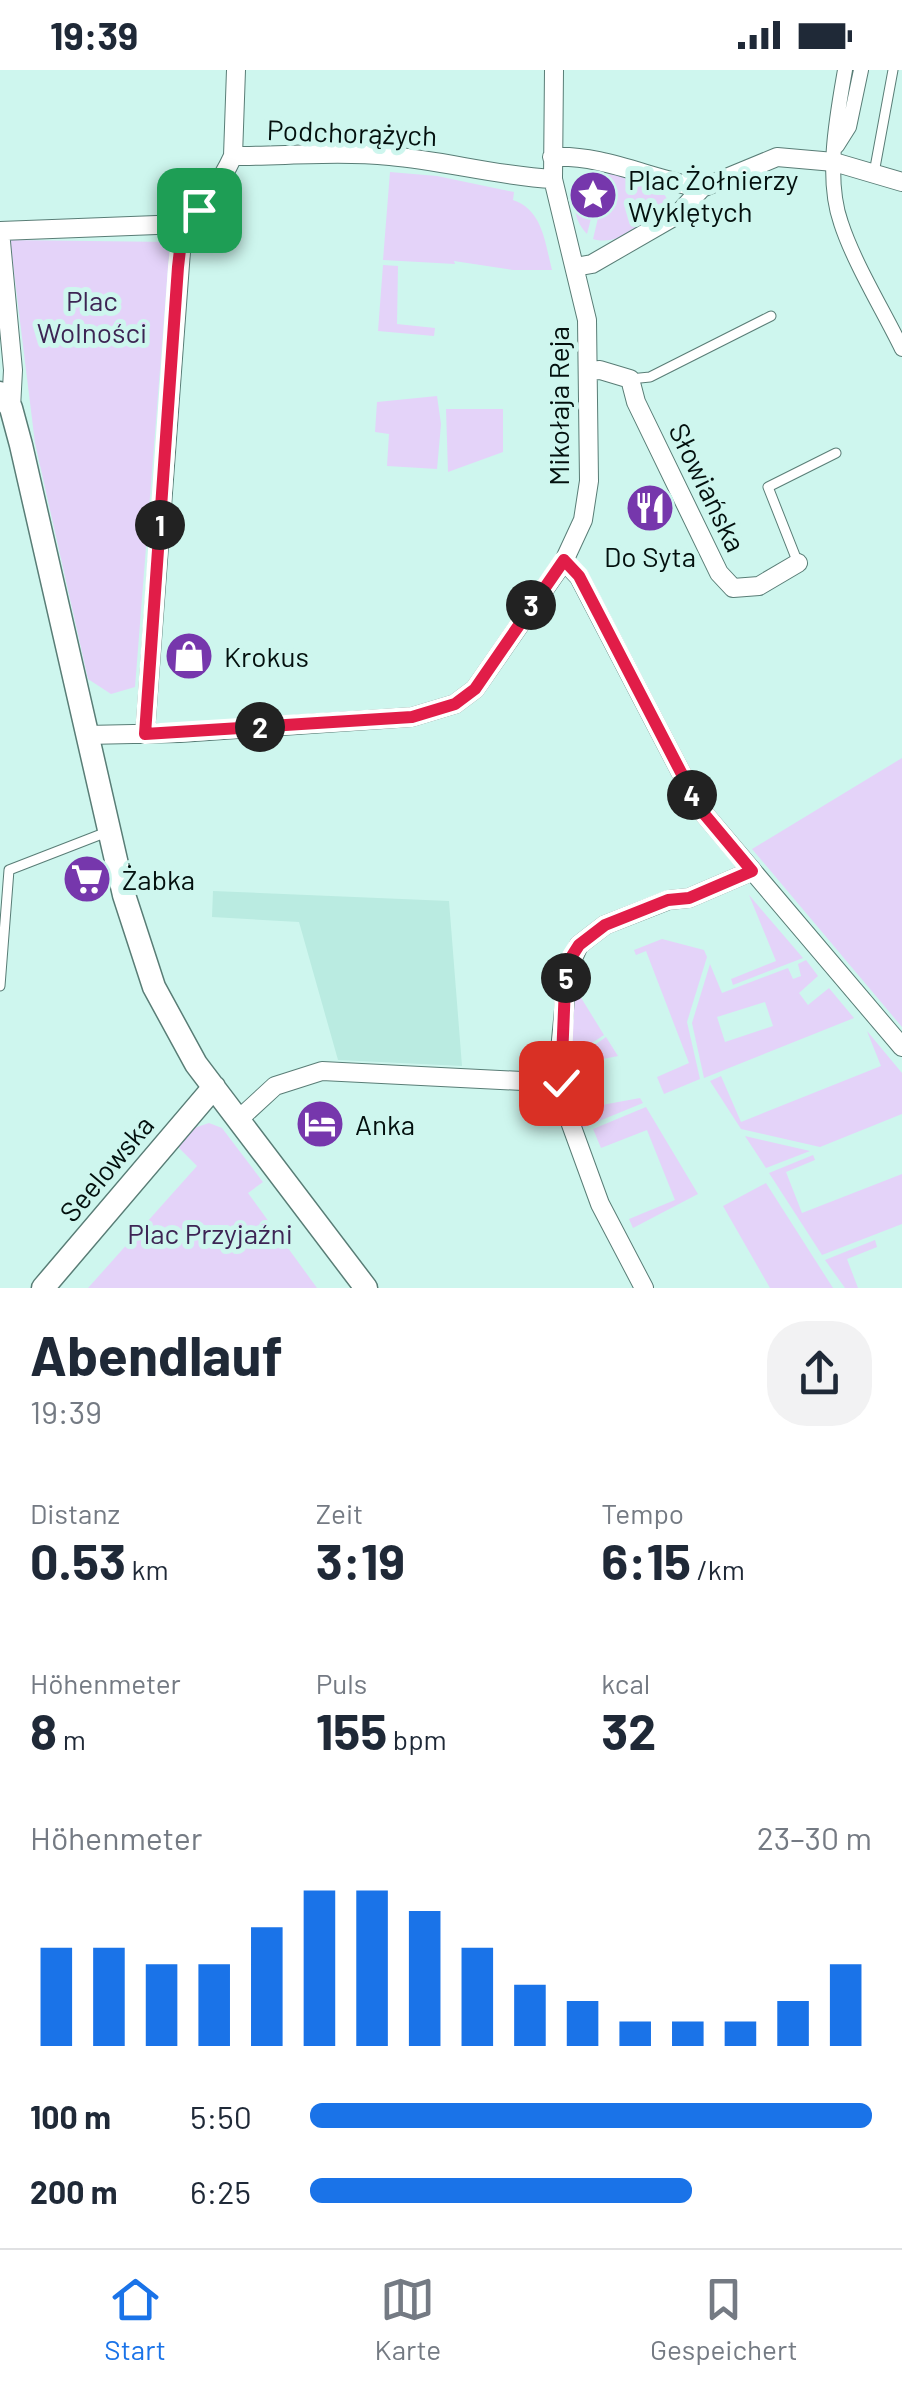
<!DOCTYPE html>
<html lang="de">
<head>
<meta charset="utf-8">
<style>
	:root { --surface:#fff; --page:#f2f2f3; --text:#1f2937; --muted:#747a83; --line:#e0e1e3; --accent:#1a73e8 }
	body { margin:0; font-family:Barlow,sans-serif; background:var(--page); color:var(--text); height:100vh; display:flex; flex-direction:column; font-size:38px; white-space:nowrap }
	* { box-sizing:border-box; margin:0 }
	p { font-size:32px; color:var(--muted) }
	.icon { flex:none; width:55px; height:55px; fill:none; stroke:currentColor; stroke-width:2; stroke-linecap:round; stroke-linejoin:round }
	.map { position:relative; height:1218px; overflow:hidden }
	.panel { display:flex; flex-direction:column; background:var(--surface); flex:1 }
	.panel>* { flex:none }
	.pin { position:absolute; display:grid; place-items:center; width:85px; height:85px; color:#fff; margin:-42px; border-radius:20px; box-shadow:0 5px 15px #0006 }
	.km { position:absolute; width:50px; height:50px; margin:-25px; border-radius:50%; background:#222; color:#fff; font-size:28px; line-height:50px; text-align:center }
	.round { display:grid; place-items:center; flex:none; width:105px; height:105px; border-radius:40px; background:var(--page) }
	.headline { display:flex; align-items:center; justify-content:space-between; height:170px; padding:0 30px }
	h1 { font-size:55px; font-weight:700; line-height:75px }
	.metrics { display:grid; grid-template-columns:repeat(3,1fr); gap:15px; height:170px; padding:10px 30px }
	.metrics div { display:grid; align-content:center }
	.metrics b { font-size:50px; font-weight:700 }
	.metrics small { font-size:28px; font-weight:400 }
	.metrics p { font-size:28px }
	.chart { height:280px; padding:20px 30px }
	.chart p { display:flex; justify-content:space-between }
	.chart svg { width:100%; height:180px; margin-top:10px; stroke:var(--accent); stroke-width:6 }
	ul { padding:0 30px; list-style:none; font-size:32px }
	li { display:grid; grid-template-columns:160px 120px 1fr; align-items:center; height:75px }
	li i { height:25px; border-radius:12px; background:var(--accent) }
	.status { display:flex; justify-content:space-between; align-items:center; height:70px; padding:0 50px; background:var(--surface); direction:ltr }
	.status svg { height:28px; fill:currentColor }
	.menu { display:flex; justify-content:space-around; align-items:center; height:140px; border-top:2px solid var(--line); background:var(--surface); font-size:28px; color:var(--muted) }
	.menu a { display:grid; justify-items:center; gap:5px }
	.menu .on { color:var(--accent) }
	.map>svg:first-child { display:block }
</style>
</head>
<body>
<div class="status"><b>19:39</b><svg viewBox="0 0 49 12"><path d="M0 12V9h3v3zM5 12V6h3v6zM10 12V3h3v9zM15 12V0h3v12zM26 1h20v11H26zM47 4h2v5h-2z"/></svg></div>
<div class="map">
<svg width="902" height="1218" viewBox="0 0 902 1218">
	<rect width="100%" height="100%" fill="#cef6ee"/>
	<path fill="#baebe1" d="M213,821l236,10 13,165 -124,-6 -39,-138 -87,-5z"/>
	<path fill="#e4d3f9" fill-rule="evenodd" d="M390,102l47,4 77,16 -1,8c30,10 32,43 39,70h-39l-59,-9 1,3 -72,-4z
		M603,102l-16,62c-15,-16 -15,-33 -5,-52z
		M609,102c20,5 53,10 60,31l-4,7c-21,13 -47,37 -72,29z
		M10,170l160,2 -35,445 -24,7 -23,-15 -53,-236z
		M383,195l15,1 -1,58 38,4 -1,8 -56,-5z
		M437,326l4,28 -4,45 -50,-3 2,-32 -14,-2 2,-30z
		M446,339h57v43l-55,20z
		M902,688v269l-150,-178z
		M749,825l54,63 -70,27 -2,-6 45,-18z
		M662,869l42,11 3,7 -20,65 13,57 -36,15 -7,-17 32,-14 -43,-112 -10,4 -2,-5z
		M806,890l12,16 -19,17 9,12 21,-17 25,30 -150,60 -12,-55 18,-59 12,29 66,-25 5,11 8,-3 -3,-12zM765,932l8,24 -48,16 -8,-25z
		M575,926h5l24,39 -33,22z
		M867,961l35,42v41l-82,33 -79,-18 -31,-48 11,-5 20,46 140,-56z
		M606,967l12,19 -46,9v-4z
		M581,1026l10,11 49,-9 3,5 -61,25 -7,-28z
		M646,1037l52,87 -65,34 -4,-9 46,-19 -28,-70 -46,18 -8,-19z
		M209,1053l13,5 41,54 -15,11 69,95h-229l109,-122 -19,-19 16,-19z
		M745,1066l65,15 -44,17z
		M813,1085l2,5 -29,12 16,41 100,-39v50l-80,31 -53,-82z
		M766,1113l67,105h-63l-47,-82z
		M875,1170l2,7 -30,12 11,29h-13l-20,-28z"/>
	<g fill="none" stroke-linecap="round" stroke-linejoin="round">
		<g stroke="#597d76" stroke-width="11">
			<path id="service" d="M874,103l19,-103
				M630,309l20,-2 121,-61
				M798,493l-30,-76 68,-34
				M0,916l9,-116 98,-38"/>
		</g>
		<g stroke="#597d76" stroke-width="16">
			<path id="pedestrian" d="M845,0c-8,46 -20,108 -4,153 13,40 42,87 61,126
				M837,76l12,-19 12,-57"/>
		</g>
		<g stroke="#597d76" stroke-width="20">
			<path id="minor" d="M233,86l3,-86
				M552,87c51,-3 100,23 150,31
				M183,154c22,-19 38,-42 50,-68 52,0 105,-5 157,0 55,5 108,20 163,23
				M0,161l183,-7
				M0,161l13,139 -2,38
				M575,197l17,-3 85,-49 25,-27 75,-31 57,5 68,20
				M589,301l11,-1 30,9 6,23 83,171 14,15 26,-2 39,-23
				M564,491l15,16 121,232 202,238
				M145,664l38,-510
				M86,665l94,-2 232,-16 43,-13 20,-15 89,-128 19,-41 6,-39 -2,-161 -34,-141 1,-109
				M238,1050l37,-34 47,-15 239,12
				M644,1218l-44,-84 -35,-96 -5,-58 8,-80 11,-25 26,-20 64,-25 20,-2 63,-27"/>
		</g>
		<g stroke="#597d76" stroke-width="25">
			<path id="tertiary" d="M0,323l11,15 10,37 103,450 30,92 42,77 170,224
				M43,1218l171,-201"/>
		</g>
		<use href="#service" stroke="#fff" stroke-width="9"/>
		<use href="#pedestrian" stroke="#fff" stroke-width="14"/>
		<use href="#minor" stroke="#fff" stroke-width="18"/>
		<use href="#tertiary" stroke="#fff" stroke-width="22"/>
	</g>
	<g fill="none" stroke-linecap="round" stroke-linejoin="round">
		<g stroke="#fff" stroke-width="20">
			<path id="route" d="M199,140l-16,14 -5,43 -33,467 267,-17 43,-13 20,-15 89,-129 15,16 121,233 52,62 -63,27 -21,2 -63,25 -26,20 -7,11 -7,30 -4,97"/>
		</g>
		<use href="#route" stroke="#e11d48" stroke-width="12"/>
	</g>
	<defs>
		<g id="sight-disc" transform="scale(2.5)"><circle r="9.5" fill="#7637ac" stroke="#cef6ee"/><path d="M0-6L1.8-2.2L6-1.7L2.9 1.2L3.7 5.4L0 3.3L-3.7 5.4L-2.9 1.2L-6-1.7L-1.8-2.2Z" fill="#fff"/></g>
		<g id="restaurant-disc" transform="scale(2.5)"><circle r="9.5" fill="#7637ac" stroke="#cef6ee"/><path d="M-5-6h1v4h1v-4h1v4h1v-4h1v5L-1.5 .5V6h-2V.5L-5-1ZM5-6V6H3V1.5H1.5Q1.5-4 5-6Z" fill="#fff"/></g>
		<g id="shop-disc" transform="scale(2.5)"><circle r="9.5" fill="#7637ac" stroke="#cef6ee"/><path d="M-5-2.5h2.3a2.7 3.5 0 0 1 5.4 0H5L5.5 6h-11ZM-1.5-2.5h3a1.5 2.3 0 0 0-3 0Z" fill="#fff"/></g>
		<g id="supermarket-disc" transform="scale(2.5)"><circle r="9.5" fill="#7637ac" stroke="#cef6ee"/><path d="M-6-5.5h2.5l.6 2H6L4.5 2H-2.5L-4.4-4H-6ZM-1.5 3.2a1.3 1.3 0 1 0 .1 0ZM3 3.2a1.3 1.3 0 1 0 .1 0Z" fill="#fff"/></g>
		<g id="hotel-disc" transform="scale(2.5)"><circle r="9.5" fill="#7637ac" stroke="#cef6ee"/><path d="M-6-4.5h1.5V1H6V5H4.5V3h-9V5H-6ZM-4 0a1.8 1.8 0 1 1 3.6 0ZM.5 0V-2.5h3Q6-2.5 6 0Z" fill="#fff"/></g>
	</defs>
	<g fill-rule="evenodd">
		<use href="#sight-disc" x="593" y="125"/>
		<use href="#restaurant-disc" x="650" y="438"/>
		<use href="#shop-disc" x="189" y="586"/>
		<use href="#supermarket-disc" x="87" y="809"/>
		<use href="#hotel-disc" x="320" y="1054"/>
	</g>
	<g text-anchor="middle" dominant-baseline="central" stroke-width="10" stroke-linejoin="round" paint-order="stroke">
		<g font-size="28" fill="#03100e" stroke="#cef6ee">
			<text transform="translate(352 62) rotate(2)">Podchorążych</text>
			<text transform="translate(558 336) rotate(-90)">Mikołaja Reja</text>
			<text transform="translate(708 417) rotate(64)">Słowiańska</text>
			<text transform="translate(106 1098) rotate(-50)">Seelowska</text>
		</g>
		<g font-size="28" fill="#03100e" stroke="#cef6ee" text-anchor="start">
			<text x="628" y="109">Plac Żołnierzy<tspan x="628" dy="32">Wyklętych</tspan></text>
			<text x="650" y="486" text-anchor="middle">Do Syta</text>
			<text x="224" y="586">Krokus</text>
			<text x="122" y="809">Żabka</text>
			<text x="355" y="1054">Anka</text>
		</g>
		<g font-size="28" fill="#3d2554" stroke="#cef6ee">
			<text x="92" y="230">Plac<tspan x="92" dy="32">Wolności</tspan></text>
			<text x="210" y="1163">Plac Przyjaźni</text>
		</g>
	</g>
</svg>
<div class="pin" style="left:199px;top:140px;background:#1e9e55"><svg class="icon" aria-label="arrive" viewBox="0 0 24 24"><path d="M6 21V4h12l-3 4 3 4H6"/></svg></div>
<div class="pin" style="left:561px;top:1013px;background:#d93025"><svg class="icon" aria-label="check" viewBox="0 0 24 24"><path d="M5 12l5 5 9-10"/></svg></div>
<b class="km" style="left:160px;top:455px">1</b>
<b class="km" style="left:260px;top:657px">2</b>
<b class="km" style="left:531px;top:535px">3</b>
<b class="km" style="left:692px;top:725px">4</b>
<b class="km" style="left:566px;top:908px">5</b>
</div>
<section class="panel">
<div class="headline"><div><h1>Abendlauf</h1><p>19:39</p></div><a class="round"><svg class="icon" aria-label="share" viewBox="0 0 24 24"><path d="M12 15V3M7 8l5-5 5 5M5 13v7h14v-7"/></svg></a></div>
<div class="metrics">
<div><p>Distanz</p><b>0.53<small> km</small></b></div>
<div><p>Zeit</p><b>3:19</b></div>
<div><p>Tempo</p><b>6:15<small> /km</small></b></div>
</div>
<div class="metrics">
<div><p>Höhenmeter</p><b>8<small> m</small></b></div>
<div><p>Puls</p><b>155<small> bpm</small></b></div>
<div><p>kcal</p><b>32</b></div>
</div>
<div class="chart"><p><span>Höhenmeter</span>23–30 m</p>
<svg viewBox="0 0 160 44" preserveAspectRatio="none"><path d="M5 44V20M15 44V20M25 44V24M35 44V24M45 44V15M55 44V6M65 44V6M75 44V11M85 44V20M95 44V29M105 44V33M115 44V38M125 44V38M135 44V38M145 44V33M155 44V24"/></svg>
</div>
<ul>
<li><b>100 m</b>5:50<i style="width:100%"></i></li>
<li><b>200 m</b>6:25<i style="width:68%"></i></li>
</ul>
</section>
<nav class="menu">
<a class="on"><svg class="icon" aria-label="home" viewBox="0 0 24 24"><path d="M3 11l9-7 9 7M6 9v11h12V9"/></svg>Start</a>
<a><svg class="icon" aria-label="map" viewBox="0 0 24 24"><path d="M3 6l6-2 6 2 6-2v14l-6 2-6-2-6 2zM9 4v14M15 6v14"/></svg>Karte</a>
<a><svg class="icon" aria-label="saved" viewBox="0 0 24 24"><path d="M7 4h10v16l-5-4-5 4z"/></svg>Gespeichert</a>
</nav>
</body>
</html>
